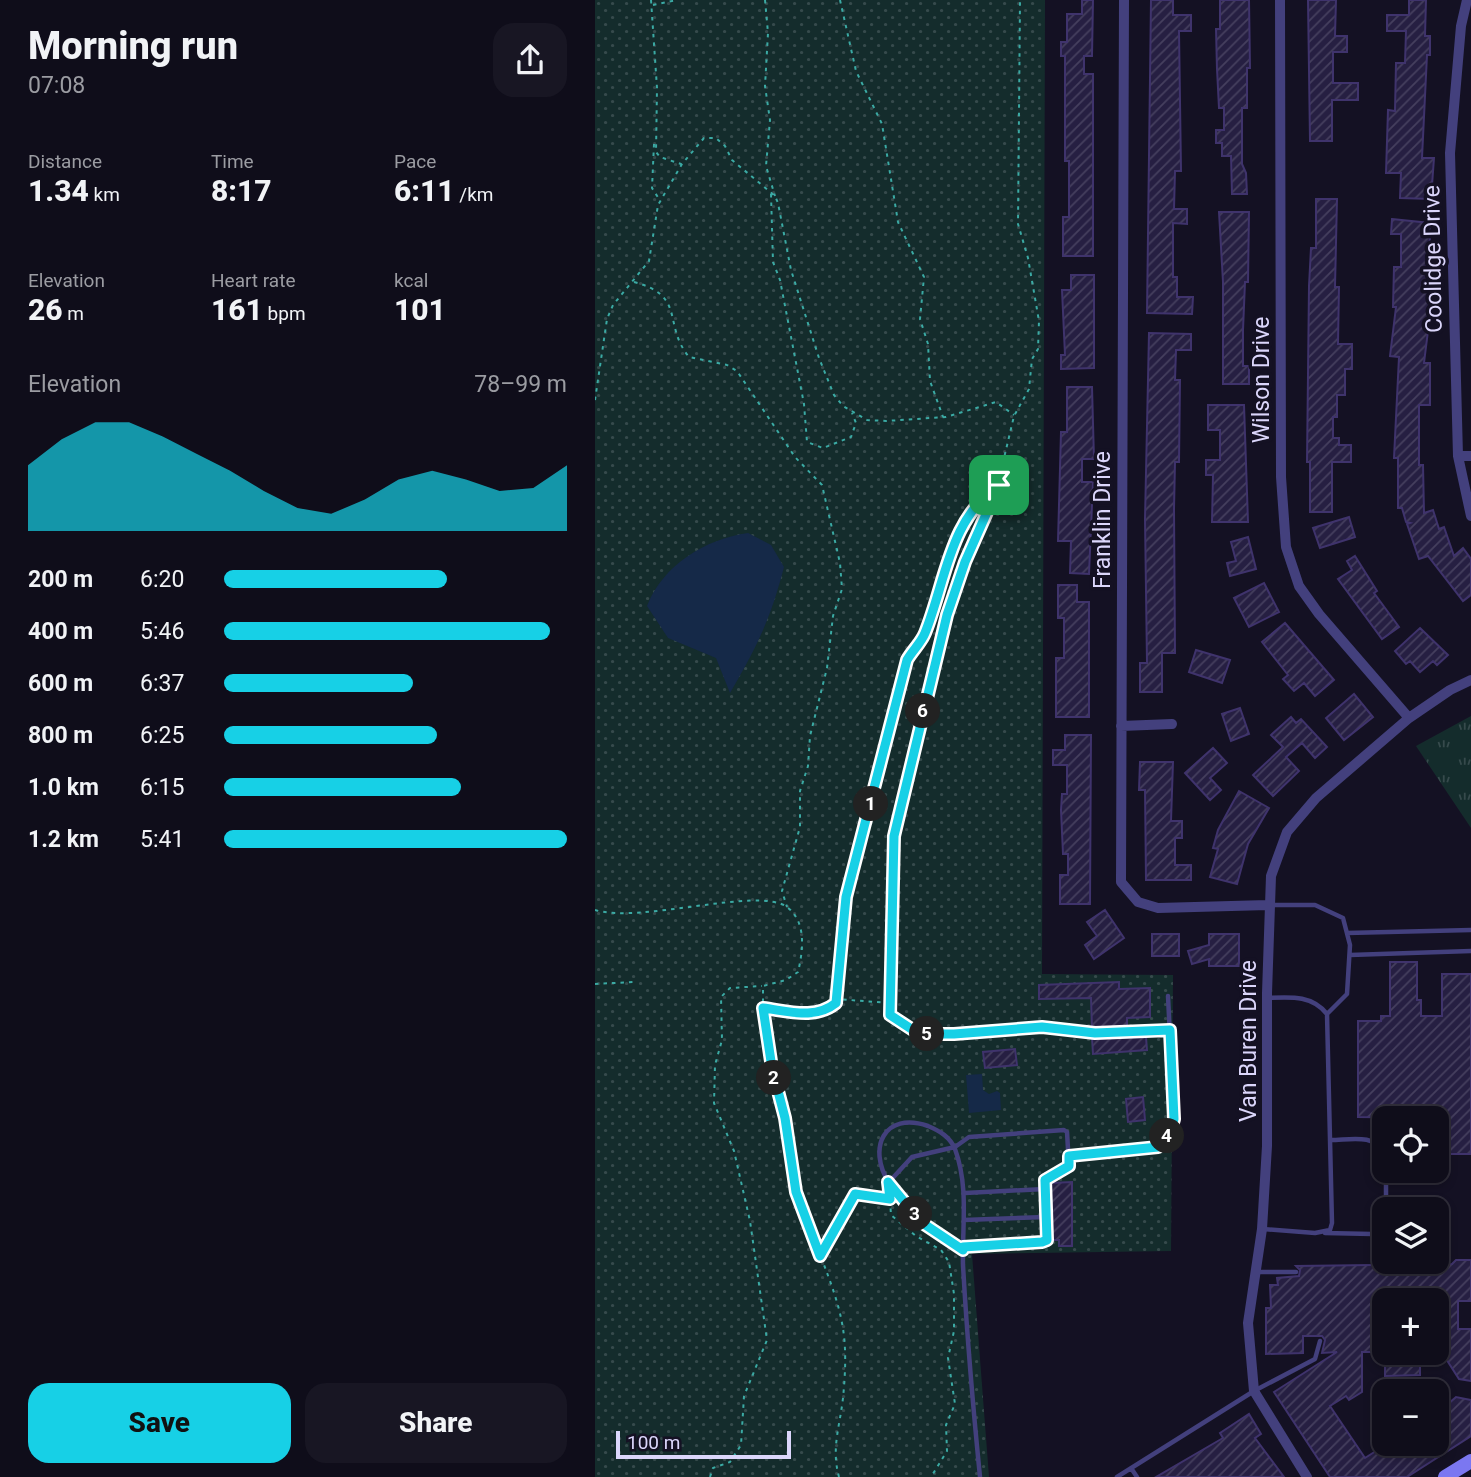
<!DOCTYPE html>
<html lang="en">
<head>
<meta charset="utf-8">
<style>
	:root { --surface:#0f0d1a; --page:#181623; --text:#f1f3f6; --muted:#9b9ca2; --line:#2f2d39; --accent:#17d0e6 }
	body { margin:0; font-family:Roboto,sans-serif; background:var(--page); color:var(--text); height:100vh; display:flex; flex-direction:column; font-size:26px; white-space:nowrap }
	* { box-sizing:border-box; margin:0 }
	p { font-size:23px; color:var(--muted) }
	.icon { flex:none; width:38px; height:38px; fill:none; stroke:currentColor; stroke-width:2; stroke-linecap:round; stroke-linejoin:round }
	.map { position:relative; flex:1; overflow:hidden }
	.panel { display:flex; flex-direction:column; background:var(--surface); width:595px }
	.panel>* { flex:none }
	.buttons { position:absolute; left:777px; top:1106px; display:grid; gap:14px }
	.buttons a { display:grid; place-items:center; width:77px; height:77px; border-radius:14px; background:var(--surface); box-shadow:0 4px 10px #0003,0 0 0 2px var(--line); font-size:35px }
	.scale { position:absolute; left:21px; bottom:18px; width:175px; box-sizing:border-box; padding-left:7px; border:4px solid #dbd6fb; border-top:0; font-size:19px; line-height:24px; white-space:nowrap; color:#dbd6fb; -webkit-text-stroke:5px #141123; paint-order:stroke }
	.pin { position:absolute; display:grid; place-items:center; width:60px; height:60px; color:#fff; margin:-30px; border-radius:14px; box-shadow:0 4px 10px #0006 }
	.km { position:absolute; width:35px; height:35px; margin:-18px; border-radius:50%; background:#222; color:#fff; font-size:19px; line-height:35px; text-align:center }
	.round { display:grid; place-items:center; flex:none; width:74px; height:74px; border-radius:21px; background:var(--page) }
	.summary { display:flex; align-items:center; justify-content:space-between; height:119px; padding:0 28px }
	h1 { font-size:38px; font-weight:800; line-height:52px }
	.metrics { display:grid; grid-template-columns:repeat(3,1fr); gap:10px; height:119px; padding:7px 28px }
	.metrics div { display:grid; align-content:center }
	.metrics b { font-size:30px; font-weight:800 }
	.metrics small { font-size:19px; font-weight:400 }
	.metrics p { font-size:19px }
	.chart { height:196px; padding:14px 28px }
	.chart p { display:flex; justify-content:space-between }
	.chart svg { width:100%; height:126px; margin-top:7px; fill:var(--accent); opacity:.7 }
	.primary-button { display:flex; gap:14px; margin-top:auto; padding:14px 28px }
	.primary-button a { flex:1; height:80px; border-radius:21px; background:var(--accent); color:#111; font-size:28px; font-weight:800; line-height:80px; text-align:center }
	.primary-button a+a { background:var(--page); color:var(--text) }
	ul { padding:0 28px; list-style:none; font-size:23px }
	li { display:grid; grid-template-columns:112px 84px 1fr; align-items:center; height:52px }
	li i { height:18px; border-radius:9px; background:var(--accent) }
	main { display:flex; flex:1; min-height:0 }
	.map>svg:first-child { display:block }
</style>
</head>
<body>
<main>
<section class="panel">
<div class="summary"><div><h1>Morning run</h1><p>07:08</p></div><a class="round"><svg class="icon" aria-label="share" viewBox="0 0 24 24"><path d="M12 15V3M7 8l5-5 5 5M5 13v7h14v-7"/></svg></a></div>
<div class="metrics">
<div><p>Distance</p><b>1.34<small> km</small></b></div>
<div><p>Time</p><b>8:17</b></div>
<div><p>Pace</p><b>6:11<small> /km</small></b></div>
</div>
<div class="metrics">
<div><p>Elevation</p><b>26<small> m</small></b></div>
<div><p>Heart rate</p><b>161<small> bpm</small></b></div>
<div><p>kcal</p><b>101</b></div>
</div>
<div class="chart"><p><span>Elevation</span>78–99 m</p>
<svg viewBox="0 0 160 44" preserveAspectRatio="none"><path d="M0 44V21L10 12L20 6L30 6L40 11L50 17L60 23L70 30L80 36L90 38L100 33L110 26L120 23L130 26L140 30L150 29L160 21V44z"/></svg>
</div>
<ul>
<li><b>200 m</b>6:20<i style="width:65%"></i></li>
<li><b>400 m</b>5:46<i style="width:95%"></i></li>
<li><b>600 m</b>6:37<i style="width:55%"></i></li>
<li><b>800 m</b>6:25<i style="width:62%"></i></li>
<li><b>1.0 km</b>6:15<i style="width:69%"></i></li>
<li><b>1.2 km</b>5:41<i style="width:100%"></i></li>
</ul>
<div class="primary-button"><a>Save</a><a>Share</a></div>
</section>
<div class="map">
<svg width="876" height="1477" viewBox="0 0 876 1477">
	<defs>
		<pattern id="grass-dots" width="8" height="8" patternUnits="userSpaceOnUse" patternTransform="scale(1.75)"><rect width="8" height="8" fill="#142c2c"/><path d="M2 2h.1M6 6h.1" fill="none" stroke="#364a4c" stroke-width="1.8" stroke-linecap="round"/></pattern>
		<pattern id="park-tufts" width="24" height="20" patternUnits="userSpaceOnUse" patternTransform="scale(1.75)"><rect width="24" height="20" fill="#142c2c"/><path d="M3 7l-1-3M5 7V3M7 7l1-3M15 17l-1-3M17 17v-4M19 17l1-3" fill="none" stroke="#364a4c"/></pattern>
		<pattern id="building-hatch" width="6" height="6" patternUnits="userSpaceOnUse" patternTransform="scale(1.75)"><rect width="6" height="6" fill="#261f42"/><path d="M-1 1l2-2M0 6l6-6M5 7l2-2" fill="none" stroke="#453f5e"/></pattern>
	</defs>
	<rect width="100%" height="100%" fill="#141123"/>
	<path fill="url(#grass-dots)" d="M0,0h450l-3,974 131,1 -2,276 -199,3 17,223h-394z"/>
	<path fill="url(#park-tufts)" d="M876,716v112l-55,-82z"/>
	<path fill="#152948" d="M153,533l23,12 13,22c-13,51 -27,80 -54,126l-14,-35 -48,-20 -21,-32c16,-41 58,-67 101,-73z
		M387,1074l1,16 6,4 8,-3 3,2 1,17 -32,3 -3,-38z"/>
	<path fill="url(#building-hatch)" stroke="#3f336c" stroke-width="2" d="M487,0h11l-1,56h-8v18h9v182h-30v-39h6v-56h-4v-105h-4v-14h6v-28h15z
		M556,0h22v15h18v16h-12l2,140h-6l-1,38h13v15l-14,-1v54h4v20h16l-1,17 -45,-1z
		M625,0h29l1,68h-3v40h-5v56l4,9 1,21h-15l-1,-38h-9v-13h-6v-13h8v-22h-5l-2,-39 -1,-40h4z
		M713,0h28l-1,36h12v16h-14v31h25v17h-26v41h-22z
		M814,0h17l-1,36h5v19h-3l-5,103h12l-3,41 -31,-1 1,-25h-15l2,-63 7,1 1,-48h9l1,-32h-19v-16h22z
		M721,199h21l-2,88h4l-1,57h14v25h-7v26h-8v22h-4v21h6v7h12v17h-19v50h-22v-50h-3l2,-176 2,-38h5z
		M624,212h30l-1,70h-3l-2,48v36h6v18h-26v-102z
		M797,219l38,4 -1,100 -5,40h6v42h-11v60h4l1,48 9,-3 6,19 5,-2 10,29 9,-8 8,11v36l-8,6 -35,-45 -9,3 -12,-35 3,-1 -4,-1 -4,-14h-4v-50h-4l5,-101 -9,-1 6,-49h-3l1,-40h7v-33h-10z
		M476,275h23v93l-33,1v-14h4l-3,-65h9z
		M554,333l42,1v16h-15l-1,30h5l-1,82h-4l-1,47 1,144h-13v39h-22v-29h7l-2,-144z
		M472,387h25l2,72h-12v23h11l-4,92 -19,-1 1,-32h-13l3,-109h6z
		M613,405h36l4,117h-36l1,-47h-7v-15h14v-30h-12z
		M754,517l6,20 -35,11 -7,-20z
		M653,537l8,32 -26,7 -3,-13 9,-2 -5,-19z
		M760,556l22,35 -3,2 25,34 -17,12 -44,-60 14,-9 -5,-9z
		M669,583l15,29 -30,15 -15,-29z
		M463,585h19v17h12v115h-33v-59h8v-40h-6z
		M690,623l49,57 -19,16 -11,-13 -10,8 -11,-12 5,-4 -26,-33z
		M825,628l28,27 -11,10 -4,-4 -13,11 -10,-11 -4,3 -11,-13z
		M601,650l34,10 -8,23 -33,-11z
		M759,694l19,23 -29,23 -18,-22z
		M645,708l9,26 -18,7 -9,-27z
		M696,717l5,6 5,-4 26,28 -12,11 -13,-15 -16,14 13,14 -26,25 -20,-21 30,-28 -12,-12z
		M470,735h26l-1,169h-30v-29h8v-21h-5l-2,-44 1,-16h5v-29h-14v-15h12z
		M618,748l14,15 -17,15 11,12 -11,10 -25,-27z
		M545,762h33l-2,59h11v17h-7v27h16v15h-45l-1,-90h-6z
		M644,791l30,17 -21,36 -11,40 -27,-7 8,-28 -5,-1 5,-18z
		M510,910l19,28 -30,21 -9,-14 12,-9 -10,-14z
		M557,934h27v22h-27z
		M614,934h30v32h-30v-7l-17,5 -4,-13 21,-6z
		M795,962h27v38h4v16h21v-42h29v180h-34v-36l-79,-1v-96h23v-5h9z
		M524,982v7l31,-1v29l-23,1v9l-35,1 -1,-30 -52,1v-14z
		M551,1037l1,13 -54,4 -1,-16z
		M420,1049l2,16 -32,3 -2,-16z
		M548,1097l2,23 -17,2 -2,-23z
		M477,1182v64h-13v-6h-8l-1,-57z
		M861,1260h15v41h-13v28h13v52l-12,-2 -18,-28h-4v-51h-53v52h-22v40l-13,8 -3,-4 -16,10 35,52 22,-14h50v-46l6,10 13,-11 15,3v36l-64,41h-77l-56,-85 63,-40 -15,1 3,-13 -3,-4h-19v17l-37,1v-46h5l-1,-23h8l-1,-7 22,-2 1,-6 -4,-4 156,-2z
		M790,1353h35v22l-35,1z
		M654,1414l12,20 -6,4 29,39h-128l67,-39 -3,-5z"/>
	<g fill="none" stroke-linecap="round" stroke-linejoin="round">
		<path stroke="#3baaa4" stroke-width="2" stroke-dasharray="3.5 5" stroke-linecap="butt" d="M56,0l6,88 -1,64 4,5 21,7
			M170,0l3,33 -3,53 5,34 -4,46 9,30
			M245,0l16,71 26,53 16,98 26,55 -4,42 8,25 2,37 13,36
			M58,5l24,-5
			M59,144l-2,44 7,11
			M176,194l2,68 7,18 24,124 3,38 16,6 28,-11 5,-14 -4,-10
			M39,282c53,14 28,42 55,75l38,8 10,6 58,86 27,28 18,78 2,26 -9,27 -6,52 -17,68 -2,30 -8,25v36l-18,64 5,16
			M0,400l12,-81 6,-14 36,-44 9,-56 24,-41 22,-26h12l9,8 7,14 43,36 3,7 13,67 28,88 15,37 9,11 24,14 19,1 60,-4 50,-15 18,13
			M0,910c46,14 163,-24 192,-3 20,15 16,44 11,65l-12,8 -23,6v35l22,97 11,74 24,64 35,-62 35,5
			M0,984l38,-2
			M294,1003l-52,-4 9,-102 61,-237c5,-9 14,-17 18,-26 21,-51 23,-114 72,-148
			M169,1008c23,3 57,14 73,-8
			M295,1008l4,-172 16,-76 37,-145 18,-53 30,-66 19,-80 15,-27 3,-30 6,-10 1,-28 -11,-63 -10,-34 2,-224
			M295,1200l1,15 25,21 25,14 8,12 5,32v37l-6,27 7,46 -9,21 1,26 -16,26
			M226,1257c22,57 28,79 22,141 -3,28 -12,50 -4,79
			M115,1477l3,-9 17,-6 11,-17 3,-49 23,-56 -17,-119 -16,-70 -20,-48 1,-38 7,-25 -1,-43 9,-9 32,-2"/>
		<path stroke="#43407d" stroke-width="4.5" d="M675,905h45l28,13 7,27 -3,49 -20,20
			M752,933l124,-3
			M755,955l121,-4
			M295,1015l29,19h35l88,-7 53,6 75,-3
			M736,1140c18,0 44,-7 53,13
			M474,1156l89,-9 12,-14 4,-14 -6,-123
			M791,1171v38
			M294,1182l23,-25 43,-10 14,-10 95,-7 3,2 2,34 -24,13 1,61 -83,6
			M370,1193l80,-4
			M369,1220l82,-3
			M668,1229l52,4 15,-3 2,-7 -5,-209c-15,-19 -36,-17 -59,-16
			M730,1233l47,1 12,-7
			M368,1250c-13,-10 -32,-18 -43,-30 -11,-11 -23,-25 -31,-37 -22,-35 -5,-72 39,-57 12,5 22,11 27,23 14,38 7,77 8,116 4,71 10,142 17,212
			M660,1272h41
			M536,1468l6,9
			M522,1477l137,-86 61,-32 5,-18"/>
		<path stroke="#43407d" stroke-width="10" d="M529,0l-3,882 17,20 20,6 110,-3
			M685,0l1,477 5,70 13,39 20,28 90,104
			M872,0l-6,26 -11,127 8,303 13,60
			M863,456h13
			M526,726l51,-2
			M712,1477l-53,-86 -6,-68 14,-94 5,-83v-153l4,-117 16,-44 29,-34 93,-80 41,-28 21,-10"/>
		<path stroke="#7b77f1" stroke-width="14" d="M850,1477l26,-16"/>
	</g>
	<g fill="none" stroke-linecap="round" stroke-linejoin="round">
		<g stroke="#fff" stroke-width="14">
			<path id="route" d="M404,485l-34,77 -18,53 -53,221 -4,179 29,19h35l88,-7 53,6 75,-3 4,89 -4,14 -12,14 -89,9v10l-24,14 2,60 -5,2 -79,5v3l-42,-28 -33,-40 2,17 -35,-5 -35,62 -24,-64 -11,-74 -13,-50 -9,-60c25,3 52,12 73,-5l10,-106 61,-237c5,-9 14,-17 18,-27 21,-52 24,-114 74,-148z"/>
		</g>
		<use href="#route" stroke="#17d0e6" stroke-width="9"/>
	</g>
	<g text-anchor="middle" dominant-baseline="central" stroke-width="7" stroke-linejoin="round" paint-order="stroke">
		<g font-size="23" fill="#dbd6fb" stroke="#141123">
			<text transform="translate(838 259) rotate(-91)">Coolidge Drive</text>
			<text transform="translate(666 380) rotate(-90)">Wilson Drive</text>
			<text transform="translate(507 520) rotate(-90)">Franklin Drive</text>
			<text transform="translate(653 1041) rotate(-90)">Van Buren Drive</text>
		</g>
	</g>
</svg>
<div class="buttons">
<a><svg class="icon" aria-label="locate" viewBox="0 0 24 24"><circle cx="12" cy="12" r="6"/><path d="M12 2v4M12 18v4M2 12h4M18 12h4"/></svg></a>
<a><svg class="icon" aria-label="layers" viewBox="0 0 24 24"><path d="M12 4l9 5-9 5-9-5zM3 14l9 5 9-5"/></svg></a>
<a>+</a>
<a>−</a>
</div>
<div class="scale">100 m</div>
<div class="pin" style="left:404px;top:485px;background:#1e9e55"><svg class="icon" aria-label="arrive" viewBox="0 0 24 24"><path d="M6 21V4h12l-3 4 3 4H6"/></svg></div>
<b class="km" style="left:276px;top:804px">1</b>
<b class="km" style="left:179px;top:1078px">2</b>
<b class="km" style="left:320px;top:1214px">3</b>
<b class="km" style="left:572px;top:1136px">4</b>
<b class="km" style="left:332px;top:1034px">5</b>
<b class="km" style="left:328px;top:711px">6</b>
</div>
</main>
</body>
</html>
